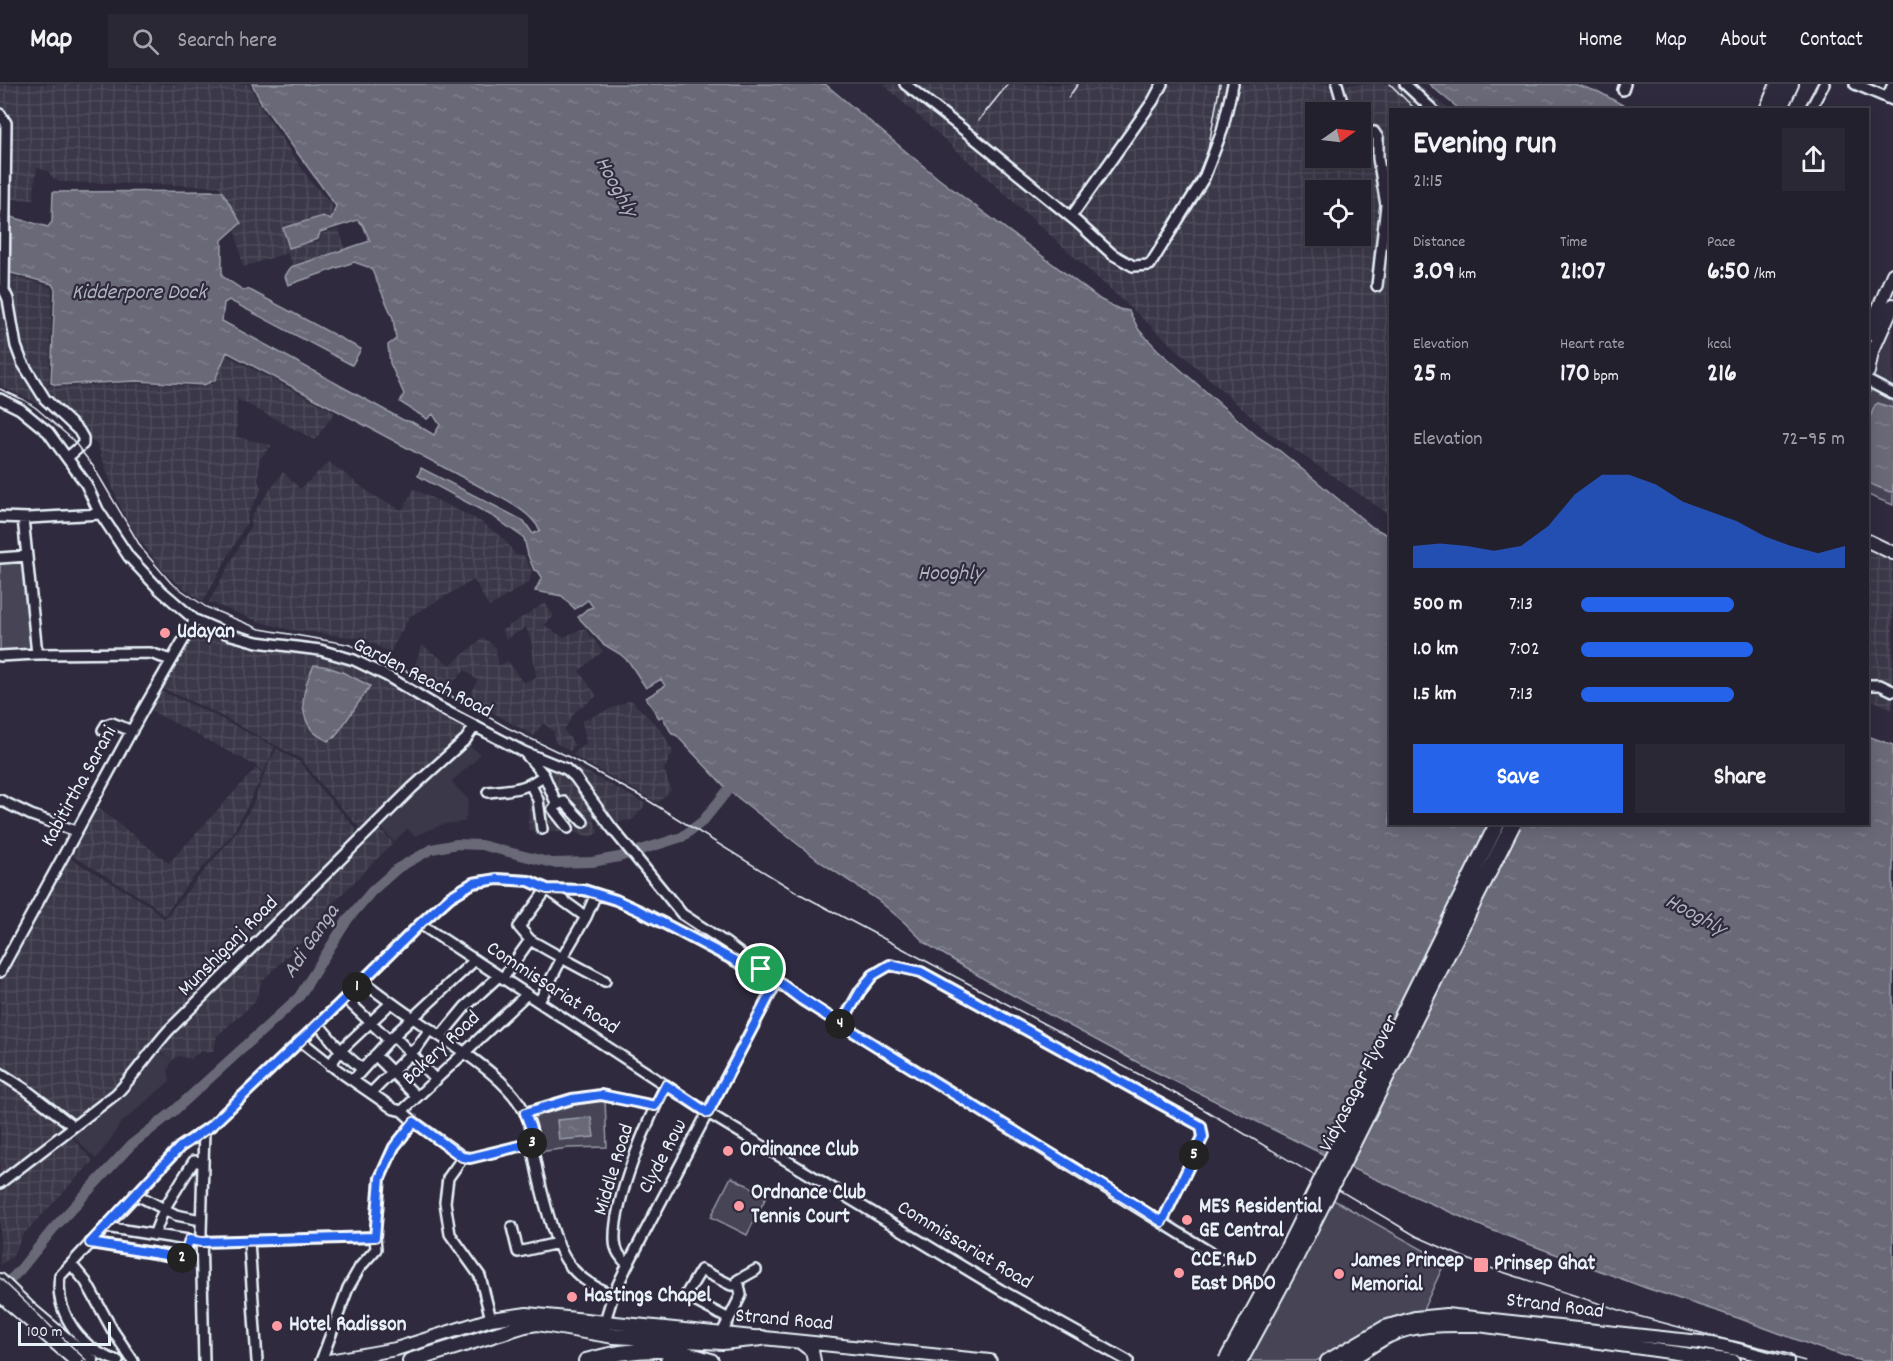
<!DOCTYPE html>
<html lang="en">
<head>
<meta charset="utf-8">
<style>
	:root { --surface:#23202e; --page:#2b2836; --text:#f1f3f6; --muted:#a3a3aa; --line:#403e4a; --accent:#2563eb }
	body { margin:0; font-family:Dekko,sans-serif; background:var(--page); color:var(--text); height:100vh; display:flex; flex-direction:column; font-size:22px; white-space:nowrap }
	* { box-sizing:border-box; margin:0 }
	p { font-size:20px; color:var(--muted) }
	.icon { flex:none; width:33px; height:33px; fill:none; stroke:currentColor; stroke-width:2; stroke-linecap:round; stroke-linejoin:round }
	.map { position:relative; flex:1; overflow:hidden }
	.side { position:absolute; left:1389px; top:24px; width:480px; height:717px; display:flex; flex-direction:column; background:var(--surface); border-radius:0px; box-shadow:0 3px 15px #0003,0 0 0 2px var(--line) }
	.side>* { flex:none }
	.needle { width:39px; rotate:76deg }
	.buttons { position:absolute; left:1305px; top:18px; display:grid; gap:12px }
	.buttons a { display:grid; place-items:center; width:66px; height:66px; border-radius:0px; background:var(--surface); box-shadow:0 3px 15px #0003,0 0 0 2px var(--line); font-size:30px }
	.scale { position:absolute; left:18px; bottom:15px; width:93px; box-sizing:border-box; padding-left:6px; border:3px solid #e8f1f8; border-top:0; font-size:16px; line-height:21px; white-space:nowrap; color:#e8f1f8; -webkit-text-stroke:4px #2f2a3d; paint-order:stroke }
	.pin { position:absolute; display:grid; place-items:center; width:51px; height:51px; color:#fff; margin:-26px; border:3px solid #fff; border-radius:50%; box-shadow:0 2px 6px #0007 }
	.km { position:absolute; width:30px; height:30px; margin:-15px; border-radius:50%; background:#222; color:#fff; font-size:16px; line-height:30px; text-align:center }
	.round { display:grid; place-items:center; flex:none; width:63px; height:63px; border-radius:0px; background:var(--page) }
	.overview { display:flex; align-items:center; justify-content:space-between; height:102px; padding:0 24px }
	h1 { font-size:33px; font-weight:700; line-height:45px }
	.figures { display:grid; grid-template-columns:repeat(3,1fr); gap:9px; height:102px; padding:6px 24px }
	.figures div { display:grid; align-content:center }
	.figures b { font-size:26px; font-weight:700 }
	.figures small { font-size:16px; font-weight:400 }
	.figures p { font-size:16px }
	.chart { height:168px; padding:12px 24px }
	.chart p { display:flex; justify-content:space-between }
	.chart svg { width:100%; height:108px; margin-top:6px; fill:var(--accent); opacity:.7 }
	.action { display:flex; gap:12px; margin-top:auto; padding:12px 24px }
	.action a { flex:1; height:69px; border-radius:0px; background:var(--accent); color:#fff; font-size:24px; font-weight:700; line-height:69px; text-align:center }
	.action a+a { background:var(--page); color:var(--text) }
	ul { padding:0 24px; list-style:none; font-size:20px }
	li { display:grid; grid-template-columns:96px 72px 1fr; align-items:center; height:45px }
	li i { height:15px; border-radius:8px; background:var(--accent) }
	header { display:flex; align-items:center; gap:36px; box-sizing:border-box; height:84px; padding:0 30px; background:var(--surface); border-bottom:2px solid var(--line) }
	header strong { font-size:28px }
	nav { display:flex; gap:33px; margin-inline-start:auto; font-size:21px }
	.search { width:420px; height:54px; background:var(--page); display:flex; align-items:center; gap:15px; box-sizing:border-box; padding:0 21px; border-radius:0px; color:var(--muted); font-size:22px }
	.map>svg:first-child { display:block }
</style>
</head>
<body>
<header>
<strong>Map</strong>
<div class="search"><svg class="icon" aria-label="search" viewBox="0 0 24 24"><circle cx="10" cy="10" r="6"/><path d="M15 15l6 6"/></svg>Search here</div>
<nav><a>Home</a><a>Map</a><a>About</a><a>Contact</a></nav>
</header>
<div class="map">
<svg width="1893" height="1277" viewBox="0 0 1893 1277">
	<defs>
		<pattern id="industrial-grid" width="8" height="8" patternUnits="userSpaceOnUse" patternTransform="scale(1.5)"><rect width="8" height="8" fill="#3b3749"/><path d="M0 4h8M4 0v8" fill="none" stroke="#4e4b5b"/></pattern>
		<pattern id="water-ripples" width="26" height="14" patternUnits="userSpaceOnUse" patternTransform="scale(1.5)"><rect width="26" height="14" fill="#696978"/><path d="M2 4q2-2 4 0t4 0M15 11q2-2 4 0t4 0" fill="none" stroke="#7e7f8c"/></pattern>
	</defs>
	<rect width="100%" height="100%" fill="#2f2a3d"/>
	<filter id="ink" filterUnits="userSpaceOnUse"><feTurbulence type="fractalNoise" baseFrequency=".0167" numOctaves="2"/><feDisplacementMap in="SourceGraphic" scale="12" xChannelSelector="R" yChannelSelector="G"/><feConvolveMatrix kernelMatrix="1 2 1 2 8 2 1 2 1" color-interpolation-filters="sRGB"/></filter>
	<g filter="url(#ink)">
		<path fill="#3b3749" d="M1893,230v75l-21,-11 7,-29z
			M464,659l16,10 -6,9 -23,20 18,18 -4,22 -21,2 -29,12 -8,-7 -13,13 -15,-17z
			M156,965l16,12 -4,9 2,11 -50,43 -11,18 -13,17 -27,-27z"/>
		<path fill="url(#industrial-grid)" fill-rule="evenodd" d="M0,0h249l11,22 51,76 22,24 -3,12 -7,-3 -40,13 6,20 30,-7 2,-7 18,-5 6,19 -52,17 -6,-12 -44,14 -8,-37 7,-7 -23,-37 -160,-4 -7,-5 -4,-6 -11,-3 -4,32 -24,-1 -1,-35 -8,-52z
			M883,0h535l30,25 -58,1v405l-122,-83zM1316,28h44v46h-44zM1316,106h44v46h-44z
			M0,188l51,15 1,7 -3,90 -11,9 17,18 -2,3 -18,-12 -35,-16z
			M226,271l109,57 -20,28 -78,-41v38l35,8 -13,15 -1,21 4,8 -14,25 -1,8 -44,80 -30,-22 -13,-13 -27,-36 -15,-29 -21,-58 -11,-6 -44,-47 8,-6 8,2 77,-4 68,4 12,-5z
			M329,378l42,32 31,16 12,-21 66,32 24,18 12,16h8l8,16 -3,11 -40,25 -15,-27 -65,37 -19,36 -26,-14 -78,-10 -26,-7 -51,-20 41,-75 2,-12 31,-43 17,17z
			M1868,463l25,12v151l-25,-12z
			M545,519l9,13 -10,9 19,12 21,-9 19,23 -24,20 18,25 -21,15 -12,19 11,15 -5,6 -16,-9v-10l-11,-9 -9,13 -65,-37 8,-19 -12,-10 -16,17 -35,-20 8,-22 28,20 33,-27 13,9 2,19 10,-5 15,22 13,-6 -5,-36 -5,-14 -20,12 -4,-9z
			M196,538l157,39 119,66 -7,10 -100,97 -36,-40 -28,-35 -93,-50 -49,-22z
			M157,605l55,25 63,33 -12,26 -7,-7 -110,-58z
			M631,616l31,31 11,21 -9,17 7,21 -13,13 -81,-45 -4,-4 13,-11 -4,-22z
			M277,665l23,13 24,31 39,44 -178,176 -55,64 -56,45 -43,-34 -31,-21v-84l65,-128 84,50 15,14 70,-84 18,-29 18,-46z
			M530,674l41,10 1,-4 74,40 -13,16 -16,2 -13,-11 -11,7 6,14 -9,5 -16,-5 -46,-2 1,-32 5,-1 -3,-9 17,-8z
			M256,684l6,6 -4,11 -25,48 -46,52 -23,31 -12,-12 -86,-52 27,-48 76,59z
			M378,742l15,17 -63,63 -20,28 -48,47 -7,21 -38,34 -3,14 -7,3 -5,-3 -11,9 -13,-3 -6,5 -15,-13z
			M0,993l70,49 -70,56z
			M67,1048l26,29 -71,75 -9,20 -13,9v-80z"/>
		<path fill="#464455" stroke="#979aa6" stroke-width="1.5" d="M1872,304l21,9v108l-25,-10v-97z
			M25,475l9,92 -34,4v-94z
			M605,1016l2,47 -38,1 -31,4 -2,-17 -6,-22 42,-12z
			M731,1093l36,18 -20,40 -36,-18z
			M1330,1114l115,64 -23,50 -80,35 -26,14h-70z"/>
		<path fill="url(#water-ripples)" stroke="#9c9fab" stroke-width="1.5" d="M252,0h573l114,95 162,121 18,9 10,2 10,19 19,20 100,87 22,14 92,76 18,9v288h478v-88l25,9v616h-32l-42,-13 -81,-30 -92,-30 -160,-60 -135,-60 -201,-99 -156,-84 -69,-42 -20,-20 -27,-23 -56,-37 -94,-73 -52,-55 -4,-1 -10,-18 -3,2 -13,-20 19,-12 -4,-7 -15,9 -17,-26 -9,-8 -17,-10 -25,-27 9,-8 6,-2 -5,-7 -13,9 -13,-13 -27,-5 7,-14 -4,-6 -4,-1 -6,-15 -4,-17 -30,-21 -76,-41 3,-8 103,53 9,13 7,-4c-11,-19 -30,-27 -48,-37l-265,-141 -12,28 -11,5 -67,-4 -81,4 -5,-2 4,-94 -3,-5 -52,-14v-56l48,13 4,-5 1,-30 169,-1 19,32 -19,17v36l21,14 5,-1 113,60 -9,16 -123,-65 -5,3 -2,18 181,99 9,2 22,13 6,-10 -7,-11 -6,5 -27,-17 4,-8 -14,-31 -2,-18 8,-6 -3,-21 -22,-50 -17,-6 -66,23 -3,-9 6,-9 79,-26 -7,-16 -5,-5 -38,12 -2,7 -29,9 -6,-20 40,-12 8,4 5,-14 -74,-102z
			M1429,0h145l25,8 29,16 29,1h-198z
			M1878,319l15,5v84h-3l-22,-9v-61l7,-17z
			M314,581c20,1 38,12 56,21l-35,51 -7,4c-5,-3 -12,-6 -16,-11 -15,-19 -8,-45 2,-65z
			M591,1033l3,20 -35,3 -2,-20z"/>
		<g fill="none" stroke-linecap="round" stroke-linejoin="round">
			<path stroke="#696978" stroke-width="10" d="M0,1206l20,-20 33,-41 78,-84 43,-34 125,-114 49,-78 24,-28 26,-23 34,-19 25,-5 24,1 71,18 40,-1 27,-5 63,-20 21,-16 25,-31"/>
			<g stroke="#e8f1f8" stroke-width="14">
				<path id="minor" d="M905,0l69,54 103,84 35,32 21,12 17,-1 54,-87 18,-47 11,-47
					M1337,0l8,28
					M1405,0l28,26
					M1855,0l38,16
					M1623,6l2,-6
					M1887,14l6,-14
					M1810,26l14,-26
					M0,30l6,9 -2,167 4,9 8,47 6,16 23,37 34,32 4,7v6l-15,13
					M1360,54l14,-6 4,6v20l8,47 -9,81
					M1071,133l82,-116 9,-17
					M1868,297l25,13
					M0,315l20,10 28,23 38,52 12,26 31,47 29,31 37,32 33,14 29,8 63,8 34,10 33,16 53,32 84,44 42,17 9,8 36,50 71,87 44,29 76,57 419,259
					M0,433l29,1 72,-4
					M23,434l14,136
					M0,474l27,-2
					M0,572l37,-2 113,-1 21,7
					M1868,601h12l13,6
					M103,646l3,-5 6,-2 20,8
					M525,669l19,22 13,30 7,-3 19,20
					M531,701l7,15 4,29
					M488,708c24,-3 36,-1 56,-17
					M0,716l31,15 45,16
					M557,721l-4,4 15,19
					M586,833l-24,41 43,23
					M420,840l288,189 293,177 127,71
					M0,888l144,-264 51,-88
					M503,894l27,-38
					M362,897c19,14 37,28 57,41 36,25 117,69 113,121
					M345,914l44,42
					M539,918l23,-44 -32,-18 -11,-13 28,-38 39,28 10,-23
					M318,940l22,26 22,19
					M841,941l19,-34 13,-16 17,-10 31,7 280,154 2,11 -41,85
					M394,952l42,44
					M441,952l24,-29 34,-31
					M301,957l35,28 58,40 8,2
					M375,971l42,42
					M330,981l11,-15 50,-47
					M0,989l25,16 48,37
					M353,996l36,-40 86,-80
					M372,1008l46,-46 12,-17
					M525,1029l47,-14 29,-4 54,11
					M414,1038l49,35 -15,21 -3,24 5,32 30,42 11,43
					M204,1047l-3,101 3,129
					M463,1073l7,1 62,-15c4,27 20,99 36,120 11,16 27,25 45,32
					M0,1099l116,-89c20,-20 34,-43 53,-64l243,-242 54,-49 9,-13
					M135,1110l41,21 25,5
					M105,1143l96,15 174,-5
					M512,1143l6,25 40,-9
					M154,1151l10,-26 30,-48 9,2
					M249,1157l8,120
					M90,1159l95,15 4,-18
					M71,1180l15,18 27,49 20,30
					M628,1180c-7,-5 -13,-14 -13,-23 -2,-40 32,-120 51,-156
					M729,1235l-40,-21 -2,-5 14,-23 30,15h8
					M605,1237l8,-26 13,-27 151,-287
					M721,1251l20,-40 -3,-15 18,-10
					M118,1277c-35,-10 -64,-47 -58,-85l120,-129 31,-21 126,-120 83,-82 30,-27 23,-14 24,-4 32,2 18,8 37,1 32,10 24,11 103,54 14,3
					M321,1277l27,-73 12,-21 16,-18 -1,-12 5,-59 14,-31 20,-25 -12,-11 125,-117"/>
			</g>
			<g stroke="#e8f1f8" stroke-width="16">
				<path id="major" d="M1868,250l25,-60
					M1868,288l4,-20 21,-47
					M1868,457l25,12
					M0,1196l28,27 64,54
					M0,1211l76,66
					M800,1258l12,9 2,10
					M329,1277l67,-12 95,-30 36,-5 463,47
					M667,1277l6,-2 23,1
					M1327,1277l58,-34 30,-9 31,-3 254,27 32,6 55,13
					M1348,1277c14,-8 27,-18 41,-25 28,-13 60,-11 90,-11l254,36"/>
			</g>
			<g stroke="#e8f1f8" stroke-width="18">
				<path id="highway" d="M1767,26l11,-26
					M1779,26l12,-26
					M410,1277l115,-36 12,-2 77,13 108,6 40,-4
					M586,1277c28,-8 60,-13 88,-10 12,2 25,7 37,10"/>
			</g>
			<use href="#minor" stroke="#2f2a3d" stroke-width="9"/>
			<use href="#major" stroke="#2f2a3d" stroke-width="12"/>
			<use href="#highway" stroke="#2f2a3d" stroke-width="14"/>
			<path stroke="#e8f1f8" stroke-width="1.5" d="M0,1194l87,83"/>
			<path stroke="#e8f1f8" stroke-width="1.5" d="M1390,0l26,26
				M1068,14l10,-14
				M979,36l29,-36
				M1166,146l31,-53 11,-27 12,-66
				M0,305l24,11 12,8 36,31 21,27 49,83 29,34 35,24 54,22 87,15 34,13 127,71 59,28 82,45 149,92 395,210 223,133 65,29 157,51 167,45"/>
			<g stroke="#e8f1f8" stroke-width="18" stroke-linecap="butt">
				<path id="highway-bridge" d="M1226,1277l63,-116 208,-421
					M1240,1277l55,-102 218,-435"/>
			</g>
			<use href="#highway-bridge" stroke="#2f2a3d" stroke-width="14"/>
		</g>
	</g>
	<g fill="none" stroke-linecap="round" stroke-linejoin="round" filter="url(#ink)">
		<g stroke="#fff" stroke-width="12">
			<path id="route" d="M761,885l-18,-4 -103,-54 -24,-11 -32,-10 -37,-1 -18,-8 -32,-2 -24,4 -23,14 -30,27 -83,82 -126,120 -31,21 -90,96 94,15 5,-18 12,2 174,-5 5,-59 14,-31 20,-25 48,35 8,1 62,-15 1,-9 -8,-21 47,-14 29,-4 54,11 11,-21 42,28 69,-132 25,19 39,25 19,-33 13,-17 17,-10 31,7 280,154 2,11 -41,85 -25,-16c-73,-44 -146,-89 -219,-134 -53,-33 -107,-65 -157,-103"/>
		</g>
		<use href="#route" stroke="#2563eb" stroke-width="8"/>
	</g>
	<g fill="#ff9aa2" stroke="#2f2a3d" stroke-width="2">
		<circle cx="165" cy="549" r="6"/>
		<circle cx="728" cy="1067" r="6"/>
		<circle cx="739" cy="1122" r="6"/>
		<circle cx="1187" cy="1136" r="6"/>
		<rect x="1473" y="1173" width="16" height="16" rx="3"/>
		<circle cx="1179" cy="1189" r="6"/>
		<circle cx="1339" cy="1190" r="6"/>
		<circle cx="572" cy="1213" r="6"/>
		<circle cx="277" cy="1242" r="6"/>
	</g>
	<g text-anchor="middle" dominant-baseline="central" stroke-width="4.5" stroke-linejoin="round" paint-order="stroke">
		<g font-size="21" font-weight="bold" fill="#e8f1f8" stroke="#2f2a3d" text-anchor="start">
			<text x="177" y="549">Udayan</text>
			<text x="740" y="1067">Ordinance Club</text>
			<text x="751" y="1110">Ordnance Club<tspan x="751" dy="24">Tennis Court</tspan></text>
			<text x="1199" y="1124">MES Residential<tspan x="1199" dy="24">GE Central</tspan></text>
			<text x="1191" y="1177">CCE R&amp;D<tspan x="1191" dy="24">East DRDO</tspan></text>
			<text x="1351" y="1178">James Princep<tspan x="1351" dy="24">Memorial</tspan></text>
			<text x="1494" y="1181">Prinsep Ghat</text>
			<text x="584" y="1213">Hastings Chapel</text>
			<text x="289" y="1242">Hotel Radisson</text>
		</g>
		<g font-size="21" fill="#e8f1f8" stroke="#2f2a3d">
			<text transform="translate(422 595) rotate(27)">Garden Reach Road</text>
			<text transform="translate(80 703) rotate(-61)">Kabitirtha Sarani</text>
			<text transform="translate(229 863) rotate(-45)">Munshiganj Road</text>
			<text transform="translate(552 905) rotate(33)">Commissariat Road</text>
			<text transform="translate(442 965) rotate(-43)">Bakery Road</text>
			<text transform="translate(1360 1000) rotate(-63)">Vidyasagar Flyover</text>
			<text transform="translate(664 1073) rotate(-62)">Clyde Row</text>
			<text transform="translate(615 1086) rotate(-73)">Middle Road</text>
			<text transform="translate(964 1162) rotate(31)">Commissariat Road</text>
			<text transform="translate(1555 1223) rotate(7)">Strand Road</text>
			<text transform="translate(784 1237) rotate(5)">Strand Road</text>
		</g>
		<g font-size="22" font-style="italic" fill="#afb4be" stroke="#2f2a3d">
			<text transform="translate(615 103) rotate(61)">Hooghly</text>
			<text x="139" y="209">Kidderpore Dock</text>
			<text x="950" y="490">Hooghly</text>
			<text transform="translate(1695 832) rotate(28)">Hooghly</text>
			<text transform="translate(312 858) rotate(-56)">Adi Ganga</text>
		</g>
	</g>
</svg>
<div class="buttons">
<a><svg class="needle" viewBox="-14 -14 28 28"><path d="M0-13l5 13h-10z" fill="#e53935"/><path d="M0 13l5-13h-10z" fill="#a3a3aa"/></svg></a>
<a><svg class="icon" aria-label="locate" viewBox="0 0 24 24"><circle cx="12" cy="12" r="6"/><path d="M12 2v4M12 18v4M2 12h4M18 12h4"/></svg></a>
</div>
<div class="scale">100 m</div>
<div class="pin" style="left:761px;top:885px;background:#1e9e55"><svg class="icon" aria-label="arrive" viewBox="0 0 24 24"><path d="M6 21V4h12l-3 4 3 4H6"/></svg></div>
<b class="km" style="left:357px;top:903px">1</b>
<b class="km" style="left:182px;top:1174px">2</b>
<b class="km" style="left:532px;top:1059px">3</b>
<b class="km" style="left:840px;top:940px">4</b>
<b class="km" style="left:1194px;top:1071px">5</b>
<section class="side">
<div class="overview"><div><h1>Evening run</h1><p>21:15</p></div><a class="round"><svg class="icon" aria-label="share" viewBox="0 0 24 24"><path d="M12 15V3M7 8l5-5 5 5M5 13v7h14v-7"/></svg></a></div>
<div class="figures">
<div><p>Distance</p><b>3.09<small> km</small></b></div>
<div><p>Time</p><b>21:07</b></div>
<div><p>Pace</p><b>6:50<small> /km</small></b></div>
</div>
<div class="figures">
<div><p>Elevation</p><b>25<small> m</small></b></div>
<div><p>Heart rate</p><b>170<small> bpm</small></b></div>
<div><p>kcal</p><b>216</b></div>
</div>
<div class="chart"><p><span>Elevation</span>72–95 m</p>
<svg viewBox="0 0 160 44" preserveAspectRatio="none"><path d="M0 44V35L10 34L20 35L30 37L40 35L50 27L60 14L70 6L80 6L90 10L100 17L110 21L120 25L130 31L140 35L150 38L160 35V44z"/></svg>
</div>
<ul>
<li><b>500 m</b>7:13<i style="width:58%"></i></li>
<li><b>1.0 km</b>7:02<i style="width:65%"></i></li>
<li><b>1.5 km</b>7:13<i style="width:58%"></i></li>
</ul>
<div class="action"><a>Save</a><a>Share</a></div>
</section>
</div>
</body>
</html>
